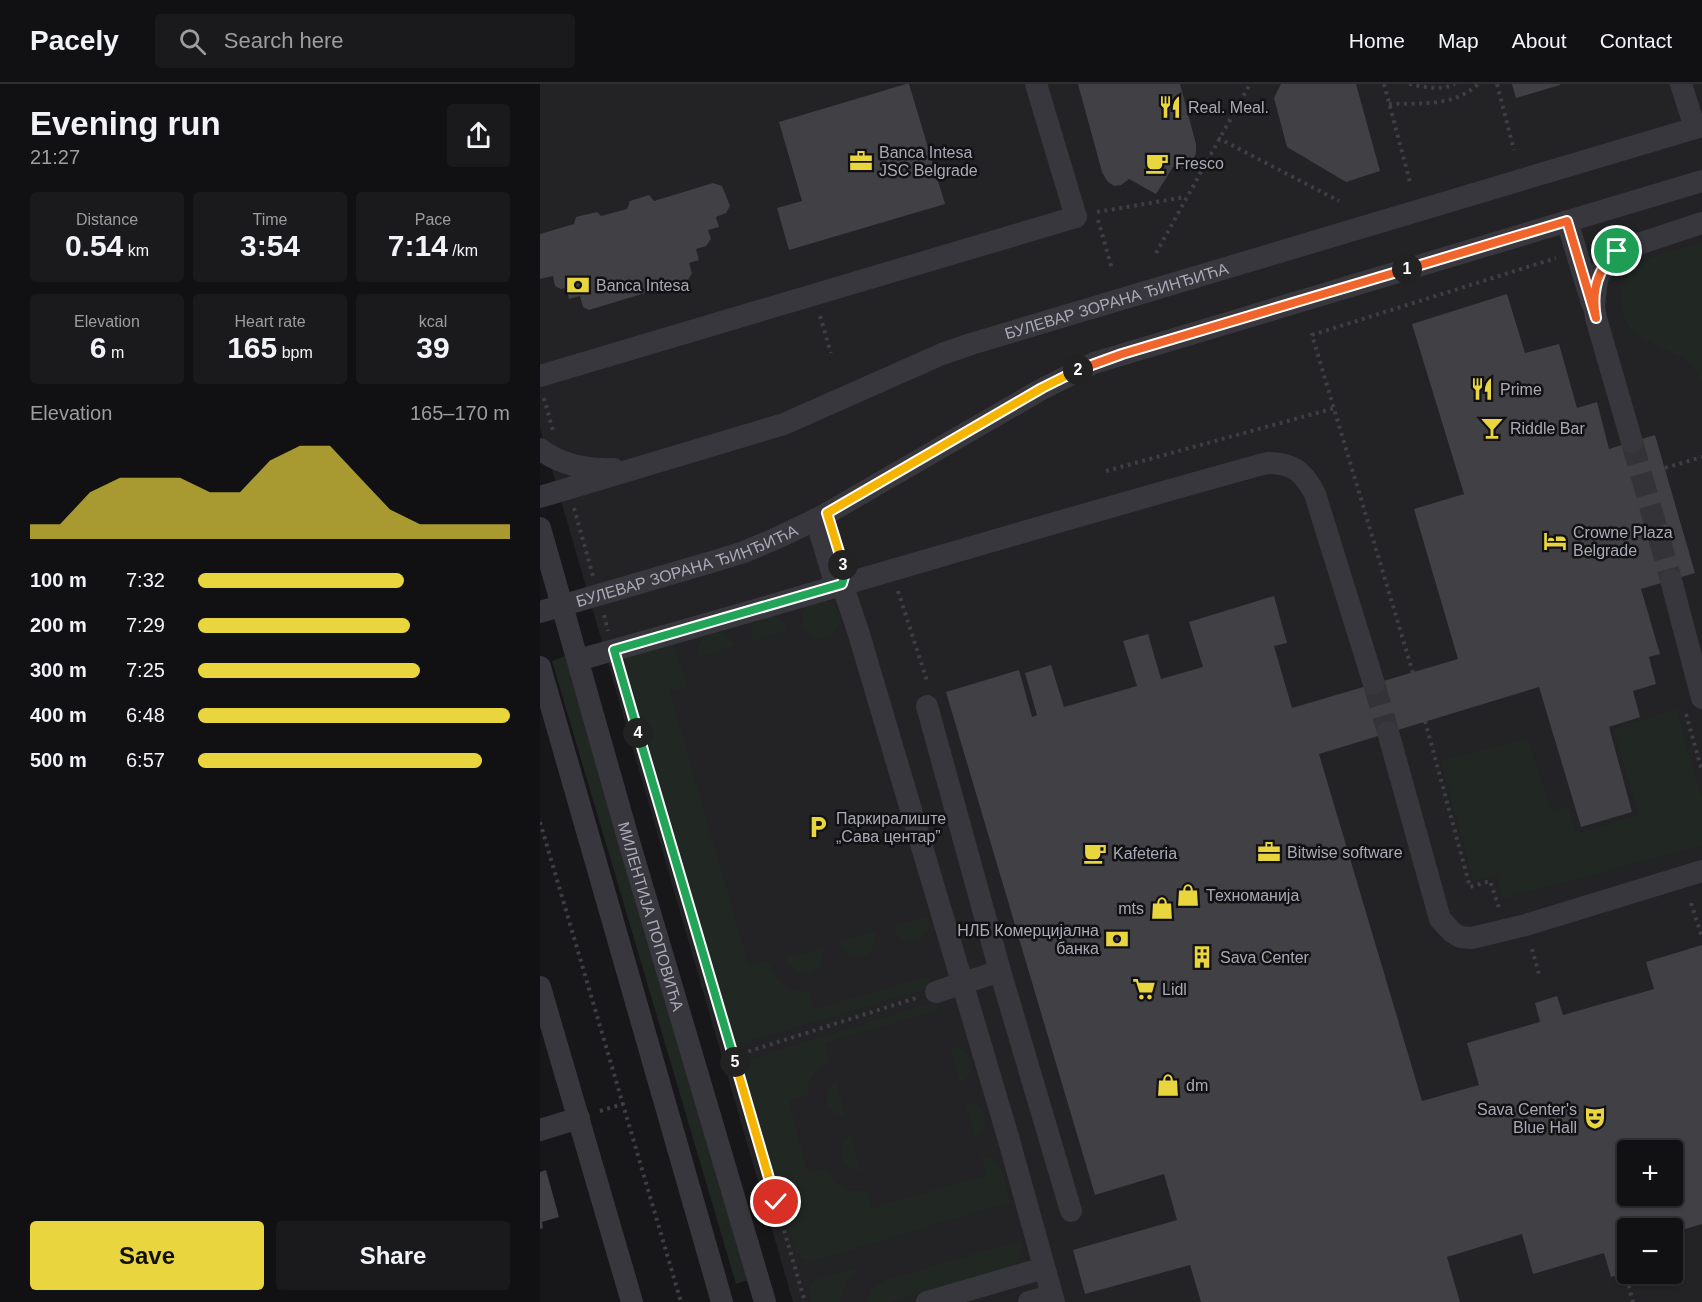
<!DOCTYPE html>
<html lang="en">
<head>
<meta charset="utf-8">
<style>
	:root { --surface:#111012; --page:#1a191b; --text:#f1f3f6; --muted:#9c9d9f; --line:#303032; --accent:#e9d53e }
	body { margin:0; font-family:Helvetica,sans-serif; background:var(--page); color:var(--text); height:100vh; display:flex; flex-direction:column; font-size:22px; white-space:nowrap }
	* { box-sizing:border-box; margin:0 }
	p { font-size:20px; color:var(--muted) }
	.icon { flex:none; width:33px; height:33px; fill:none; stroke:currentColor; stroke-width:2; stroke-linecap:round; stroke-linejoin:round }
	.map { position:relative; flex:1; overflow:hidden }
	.details { display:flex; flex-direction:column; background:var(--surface); width:540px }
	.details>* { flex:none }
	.buttons { position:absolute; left:1077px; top:1056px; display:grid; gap:12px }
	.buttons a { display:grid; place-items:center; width:66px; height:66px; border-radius:6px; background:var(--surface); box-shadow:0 2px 4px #0004,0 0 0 2px var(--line); font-size:30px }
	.pin { position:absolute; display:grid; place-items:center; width:51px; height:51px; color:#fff; margin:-26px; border:3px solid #fff; border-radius:50%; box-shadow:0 2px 6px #0007 }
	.km { position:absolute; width:30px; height:30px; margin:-15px; border-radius:50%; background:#222; color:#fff; font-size:16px; line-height:30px; text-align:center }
	.round { display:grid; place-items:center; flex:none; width:63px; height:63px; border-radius:6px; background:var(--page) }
	.summary { display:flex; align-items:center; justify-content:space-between; height:102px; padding:0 30px }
	h1 { font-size:33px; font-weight:600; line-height:45px }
	.figures { display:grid; grid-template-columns:repeat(3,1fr); gap:9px; height:102px; padding:6px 30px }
	.figures div { display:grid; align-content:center; border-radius:6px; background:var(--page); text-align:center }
	.figures b { font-size:30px; font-weight:600 }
	.figures small { font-size:16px; font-weight:400 }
	.figures p { font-size:16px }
	.chart { height:168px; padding:12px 30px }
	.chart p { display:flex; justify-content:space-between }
	.chart svg { width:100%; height:108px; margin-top:6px; fill:var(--accent); opacity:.7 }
	.primary-button { display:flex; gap:12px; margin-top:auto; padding:12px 30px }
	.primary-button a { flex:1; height:69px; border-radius:6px; background:var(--accent); color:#111; font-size:24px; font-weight:600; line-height:69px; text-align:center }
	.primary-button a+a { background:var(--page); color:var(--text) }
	ul { padding:0 30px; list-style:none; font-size:20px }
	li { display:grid; grid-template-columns:96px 72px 1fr; align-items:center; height:45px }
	li i { height:15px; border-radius:8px; background:var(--accent) }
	header { display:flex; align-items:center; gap:36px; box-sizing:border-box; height:84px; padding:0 30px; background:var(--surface); border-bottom:2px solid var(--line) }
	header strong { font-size:28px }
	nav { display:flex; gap:33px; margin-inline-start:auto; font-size:21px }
	.search { width:420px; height:54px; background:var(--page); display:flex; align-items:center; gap:15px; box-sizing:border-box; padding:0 21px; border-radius:6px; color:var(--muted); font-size:22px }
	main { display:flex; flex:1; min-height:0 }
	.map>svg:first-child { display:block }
</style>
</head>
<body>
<header>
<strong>Pacely</strong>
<div class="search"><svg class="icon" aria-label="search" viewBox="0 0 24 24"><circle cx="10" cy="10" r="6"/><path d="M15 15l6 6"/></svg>Search here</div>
<nav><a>Home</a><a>Map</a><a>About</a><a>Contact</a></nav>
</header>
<main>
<section class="details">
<div class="summary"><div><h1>Evening run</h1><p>21:27</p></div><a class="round"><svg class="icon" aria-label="share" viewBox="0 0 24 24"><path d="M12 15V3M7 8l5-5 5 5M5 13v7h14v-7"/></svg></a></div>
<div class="figures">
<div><p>Distance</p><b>0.54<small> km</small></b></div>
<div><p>Time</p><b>3:54</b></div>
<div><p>Pace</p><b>7:14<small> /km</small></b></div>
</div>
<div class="figures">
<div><p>Elevation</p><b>6<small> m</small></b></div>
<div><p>Heart rate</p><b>165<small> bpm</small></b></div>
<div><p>kcal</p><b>39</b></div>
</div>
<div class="chart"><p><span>Elevation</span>165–170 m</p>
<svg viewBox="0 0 160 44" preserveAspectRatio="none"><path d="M0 44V38L10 38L20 25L30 19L40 19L50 19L60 25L70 25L80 12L90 6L100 6L110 19L120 32L130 38L140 38L150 38L160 38V44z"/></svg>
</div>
<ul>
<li><b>100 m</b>7:32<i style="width:66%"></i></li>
<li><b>200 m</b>7:29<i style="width:68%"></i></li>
<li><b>300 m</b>7:25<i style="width:71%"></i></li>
<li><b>400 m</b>6:48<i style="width:100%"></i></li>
<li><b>500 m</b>6:57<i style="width:91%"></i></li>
</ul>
<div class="primary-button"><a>Save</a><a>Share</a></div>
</section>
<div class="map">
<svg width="1162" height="1218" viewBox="0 0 1162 1218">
	<rect width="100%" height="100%" fill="#171618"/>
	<path fill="#232225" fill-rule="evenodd" d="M0,0h1162v1218h-909l-253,-874zM1088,1066h44v46h-44zM1088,1144h44v46h-44z"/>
	<path fill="#212823" d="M1162,159v139c-3,-5 -6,-11 -10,-16 -17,-17 -46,-20 -63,-39 -4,-5 -7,-19 -8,-26 -3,-43 49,-49 81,-58z
		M262 535a19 19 0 1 1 38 0a19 19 0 1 1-38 0Z
		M233,531l12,8 3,7 -36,11c-4,-17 6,-23 21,-26z
		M179,548c8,3 12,6 16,14l-37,11c-3,-17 7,-22 21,-25z
		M133,560l15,42 -18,6 79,274 18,-5c14,21 13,32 42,30l5,18 115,-33 3,11 -196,58 -113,-389z
		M25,572l183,624 -12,4 -184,-623z
		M1136,625l26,89v47l-199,54 -7,-24 -23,6 -32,-121 87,-22 24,74 16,-5 9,26 62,-18 -26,-86z
		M389,832c5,27 -27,36 -37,10z
		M335,847c5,27 -27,37 -36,11z
		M282,864c5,27 -26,36 -36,10z
		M396,917l3,9 -114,33 5,19c-16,6 -22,16 -22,33l-19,5 19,73 19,-4c7,18 20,25 40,21l5,18 114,-33 -5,-19c24,1 24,28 29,46l-196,59 -12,-3 -8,-9 -53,-187z
		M410,963c16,-1 23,12 20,26l-9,11z
		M296,996l10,37 -12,-4c-12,-10 -10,-23 2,-33z
		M425,1018l13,2 8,11 -1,13 -10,10z
		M311,1051l10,36 -12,-3c-11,-10 -11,-24 2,-33z
		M482,1156c1,13 -3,22 -13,30l-119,32h-24l5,-11 11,-10z
		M319,1183l-12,15 -8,20h-28l-3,-12 7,-10z"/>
	<path fill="#414045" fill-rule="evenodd" d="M366,0h3l36,120 -156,46 -12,-42 25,-7 -23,-79z
		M538,0h102l16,60v9l-4,10 -10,5 -7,-4 -19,30 -27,-15 -8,6 -7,1 -7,-5 -5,-9z
		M741,0h75l24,87 -34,11 -59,-35 -13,-49z
		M972,0h48v1l-44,13z
		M173,99l9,3 8,20 -4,7 -10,4 3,10 -11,3 3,9 -5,7 -10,3 3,11 -10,3 3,10 -4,7 -99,30 -6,-3 -3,-11 -11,3 -3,-11 -5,1 -6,-3 -2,-10 -13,3v-45l34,-10 2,-7 21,-5 4,4 26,-7 3,-8 19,-6 5,6z
		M967,210l18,59 34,-9 18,64 20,-6 12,47 46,-14 40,138 -54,16 19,65 -11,3 7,27 -23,7 7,26 -31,10 23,85 -51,15 -42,-140 -220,67 103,347 57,-16 -12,-42 73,-21 -5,-19 22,-7 6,19 91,-26 -8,-27 56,-17v279l-30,9v-5h-44v44l-17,5 -7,-24 -71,21 -11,-40 -75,23 13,45h-259l-11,-37 -105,29 -12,-44 104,-30 -13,-46 -69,21 -149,-503 73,-22 13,47 5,-2 -12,-42 26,-8 13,42 73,-21 -14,-45 25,-7 13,45 42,-12 -14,-45 85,-26 13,47 -13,3 18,62 166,-49 -44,-150 50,-15 -52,-170zM1088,1066h44v46h-44z
		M6,1086l13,47 -17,5 1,6 -3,1v-57z"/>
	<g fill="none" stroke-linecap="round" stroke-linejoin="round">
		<path stroke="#343438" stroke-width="22" stroke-dasharray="22 11" stroke-linecap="butt" d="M1092,358l39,138
			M834,600l14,48"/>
		<path stroke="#3e3e44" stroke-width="4" stroke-dasharray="3 4.5" stroke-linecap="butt" d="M844,0l26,98
			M869,0c16,3 31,7 46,0
			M957,0l17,66
			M849,20c31,-1 65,3 89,-20
			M678,54l121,63
			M557,128l89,-15
			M558,136l14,49
			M616,169l94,-169
			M280,232l11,37
			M4,314l9,33
			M1125,384l37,-11
			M566,387l229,-63
			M34,424l19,68
			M358,507l30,93
			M64,531l4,16
			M80,585l185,633
			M873,589l-101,-338 244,-77
			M1146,630l16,57
			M885,637l45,166 20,-6 9,27
			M0,738l141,480
			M1151,819l11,34
			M992,865l7,25
			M194,972l182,-58
			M60,1027l23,-7
			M1079,1165l14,53"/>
		<g stroke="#38373d" stroke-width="22">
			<path d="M1141,0l14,44"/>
			<path d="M1027,137l25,82"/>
			<path d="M0,292l536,-159 -40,-133"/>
			<path d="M1092,358l-36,-124 -2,-12 3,-27 8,-15 12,-13 85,-28"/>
			<path d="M0,365c21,16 48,21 74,20"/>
			<path id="s1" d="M0,413l244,-73 158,-70 29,-10 731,-218"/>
			<path d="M276,435l17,57 9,8 16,47 150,506 46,165"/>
			<path id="s2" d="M0,444l90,317 135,457"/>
			<path d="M1131,496l31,118"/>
			<path id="s3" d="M0,528l175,-51 29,-9 33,-14 42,-20 223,-129 52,-26 608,-182"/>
			<path d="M38,576c230,-63 458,-134 689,-197 26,0 36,8 48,31l59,190"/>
			<path d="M0,583l182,635"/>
			<path d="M387,622l73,265 71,240"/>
			<path d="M848,648l52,187 12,13 8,5 12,1 54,-13 176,-54"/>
			<path d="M0,903l92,315"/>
			<path d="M0,1046l39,-12"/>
			<path d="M387,1218l117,-34"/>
			<path d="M489,1218l23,-6"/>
		</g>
		<path stroke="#38373d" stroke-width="22" d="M396,908l64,-21"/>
	</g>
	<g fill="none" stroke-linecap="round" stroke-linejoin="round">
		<g stroke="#fff" stroke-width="12">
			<path id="split-1" d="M867,185l160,-48 29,97c-5,-27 1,-49 21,-67"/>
		</g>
		<g stroke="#fff" stroke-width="12">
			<path id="split-2" d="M538,286l44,-16 285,-85"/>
		</g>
		<g stroke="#fff" stroke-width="12">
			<path id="split-3" d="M303,481l-16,-52 215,-125 36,-18"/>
		</g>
		<g stroke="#fff" stroke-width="12">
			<path id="split-4" d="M98,649l-24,-83 228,-66 3,-11 -2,-8"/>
		</g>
		<g stroke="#fff" stroke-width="12">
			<path id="split-5" d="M98,649l97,329"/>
		</g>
		<g stroke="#fff" stroke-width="12">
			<path id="split-6" d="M195,978l41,140"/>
		</g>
		<use href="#split-1" stroke="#f0652b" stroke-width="8"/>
		<use href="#split-2" stroke="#f0652b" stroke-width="8"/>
		<use href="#split-3" stroke="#f5b400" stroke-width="8"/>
		<use href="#split-4" stroke="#22a559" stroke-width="8"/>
		<use href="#split-5" stroke="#22a559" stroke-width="8"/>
		<use href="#split-6" stroke="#f5b400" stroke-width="8"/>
	</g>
	<defs>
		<g id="restaurant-bare" transform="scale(1.8)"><path d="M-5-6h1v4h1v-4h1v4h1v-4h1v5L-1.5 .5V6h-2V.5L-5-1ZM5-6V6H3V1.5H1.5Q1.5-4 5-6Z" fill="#e9d53e" stroke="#121113" stroke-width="2.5" paint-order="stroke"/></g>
		<g id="office-bare" transform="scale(1.8)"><path d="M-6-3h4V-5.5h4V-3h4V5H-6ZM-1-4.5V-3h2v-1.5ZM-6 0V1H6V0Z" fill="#e9d53e" stroke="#121113" stroke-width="2.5" paint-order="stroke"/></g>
		<g id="cafe-bare" transform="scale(1.8)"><path d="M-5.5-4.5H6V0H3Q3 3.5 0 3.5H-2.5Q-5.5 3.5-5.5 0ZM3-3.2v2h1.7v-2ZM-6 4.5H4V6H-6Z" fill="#e9d53e" stroke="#121113" stroke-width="2.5" paint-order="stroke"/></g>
		<g id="bank-bare" transform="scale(1.8)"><path d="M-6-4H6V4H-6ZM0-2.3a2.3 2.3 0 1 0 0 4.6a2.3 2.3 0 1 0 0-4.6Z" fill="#e9d53e" stroke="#121113" stroke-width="2.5" paint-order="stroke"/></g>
		<g id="bar-bare" transform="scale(1.8)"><path d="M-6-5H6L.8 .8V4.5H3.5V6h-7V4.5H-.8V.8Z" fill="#e9d53e" stroke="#121113" stroke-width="2.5" paint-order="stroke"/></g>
		<g id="hotel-bare" transform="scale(1.8)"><path d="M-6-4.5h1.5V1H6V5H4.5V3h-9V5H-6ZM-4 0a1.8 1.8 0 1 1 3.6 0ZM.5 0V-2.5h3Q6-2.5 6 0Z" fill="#e9d53e" stroke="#121113" stroke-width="2.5" paint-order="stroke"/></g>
		<g id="parking-bare" transform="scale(1.8)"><path d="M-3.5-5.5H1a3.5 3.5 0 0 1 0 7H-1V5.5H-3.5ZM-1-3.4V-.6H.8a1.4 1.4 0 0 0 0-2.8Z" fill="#e9d53e" stroke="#121113" stroke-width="2.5" paint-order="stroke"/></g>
		<g id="shop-bare" transform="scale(1.8)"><path d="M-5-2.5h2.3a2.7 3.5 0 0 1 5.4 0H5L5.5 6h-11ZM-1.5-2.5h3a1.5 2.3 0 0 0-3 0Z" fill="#e9d53e" stroke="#121113" stroke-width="2.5" paint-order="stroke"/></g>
		<g id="building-bare" transform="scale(1.8)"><path d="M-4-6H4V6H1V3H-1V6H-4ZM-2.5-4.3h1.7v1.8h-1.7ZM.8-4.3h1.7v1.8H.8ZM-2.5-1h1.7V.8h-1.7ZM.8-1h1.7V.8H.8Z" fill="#e9d53e" stroke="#121113" stroke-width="2.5" paint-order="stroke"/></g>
		<g id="supermarket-bare" transform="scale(1.8)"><path d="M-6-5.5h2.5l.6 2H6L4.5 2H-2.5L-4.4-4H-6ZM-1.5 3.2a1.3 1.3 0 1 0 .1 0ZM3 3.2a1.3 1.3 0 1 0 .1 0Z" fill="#e9d53e" stroke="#121113" stroke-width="2.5" paint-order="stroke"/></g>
		<g id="theatre-bare" transform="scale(1.8)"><path d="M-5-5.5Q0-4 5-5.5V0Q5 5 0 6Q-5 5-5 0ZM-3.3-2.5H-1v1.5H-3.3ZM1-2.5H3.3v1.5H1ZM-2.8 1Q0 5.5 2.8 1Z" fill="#e9d53e" stroke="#121113" stroke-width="2.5" paint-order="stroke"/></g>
	</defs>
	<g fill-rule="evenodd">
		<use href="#restaurant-bare" x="630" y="23"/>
		<use href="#office-bare" x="321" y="77"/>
		<use href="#cafe-bare" x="617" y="79"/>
		<use href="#bank-bare" x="38" y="201"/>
		<use href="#restaurant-bare" x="942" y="305"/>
		<use href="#bar-bare" x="952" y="344"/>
		<use href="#hotel-bare" x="1015" y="457"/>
		<use href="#parking-bare" x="278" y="743"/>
		<use href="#office-bare" x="729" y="768"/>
		<use href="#cafe-bare" x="555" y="769"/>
		<use href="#shop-bare" x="648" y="811"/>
		<use href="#shop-bare" x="622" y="824"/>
		<use href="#bank-bare" x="577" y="855"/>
		<use href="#building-bare" x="662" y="873"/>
		<use href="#supermarket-bare" x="604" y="905"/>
		<use href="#shop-bare" x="628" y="1001"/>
		<use href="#theatre-bare" x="1055" y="1034"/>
	</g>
	<g text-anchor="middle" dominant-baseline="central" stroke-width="5" stroke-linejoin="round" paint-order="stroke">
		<g font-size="16" fill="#a9aab7" stroke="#121113" text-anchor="start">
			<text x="648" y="23">Real. Meal.</text>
			<text x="339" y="68">Banca Intesa<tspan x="339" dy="18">JSC Belgrade</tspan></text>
			<text x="635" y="79">Fresco</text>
			<text x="56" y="201">Banca Intesa</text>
			<text x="960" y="305">Prime</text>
			<text x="970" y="344">Riddle Bar</text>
			<text x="1033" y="448">Crowne Plaza<tspan x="1033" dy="18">Belgrade</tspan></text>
			<text x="296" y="734">Паркиралиште<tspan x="296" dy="18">„Сава центар”</tspan></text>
			<text x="747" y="768">Bitwise software</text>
			<text x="573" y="769">Kafeteria</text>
			<text x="666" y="811">Техноманија</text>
			<text x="604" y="824" text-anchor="end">mts</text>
			<text x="559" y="846" text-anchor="end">НЛБ Комерцијална<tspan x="559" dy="18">банка</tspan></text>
			<text x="680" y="873">Sava Center</text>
			<text x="622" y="905">Lidl</text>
			<text x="646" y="1001">dm</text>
			<text x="1037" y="1025" text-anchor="end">Sava Center's<tspan x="1037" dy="18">Blue Hall</tspan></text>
		</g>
		<g font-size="16" fill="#a9aab7" stroke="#121113">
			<text stroke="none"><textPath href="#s1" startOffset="610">БУЛЕВАР ЗОРАНА ЂИНЂИЋА</textPath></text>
			<text stroke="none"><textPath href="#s3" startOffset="154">БУЛЕВАР ЗОРАНА ЂИНЂИЋА</textPath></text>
			<text stroke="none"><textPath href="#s2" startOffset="404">МИЛЕНТИЈА ПОПОВИЋА</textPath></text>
		</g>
	</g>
</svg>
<div class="buttons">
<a>+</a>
<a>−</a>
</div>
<div class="pin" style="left:1077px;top:167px;background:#1e9e55"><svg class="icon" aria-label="arrive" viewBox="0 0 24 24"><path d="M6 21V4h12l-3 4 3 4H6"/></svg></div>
<div class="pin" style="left:236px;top:1118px;background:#d93025"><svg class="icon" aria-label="check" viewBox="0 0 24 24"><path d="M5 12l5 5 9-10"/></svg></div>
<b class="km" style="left:867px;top:185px">1</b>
<b class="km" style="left:538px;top:286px">2</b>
<b class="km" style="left:303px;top:481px">3</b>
<b class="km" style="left:98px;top:649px">4</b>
<b class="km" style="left:195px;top:978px">5</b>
</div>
</main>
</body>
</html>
